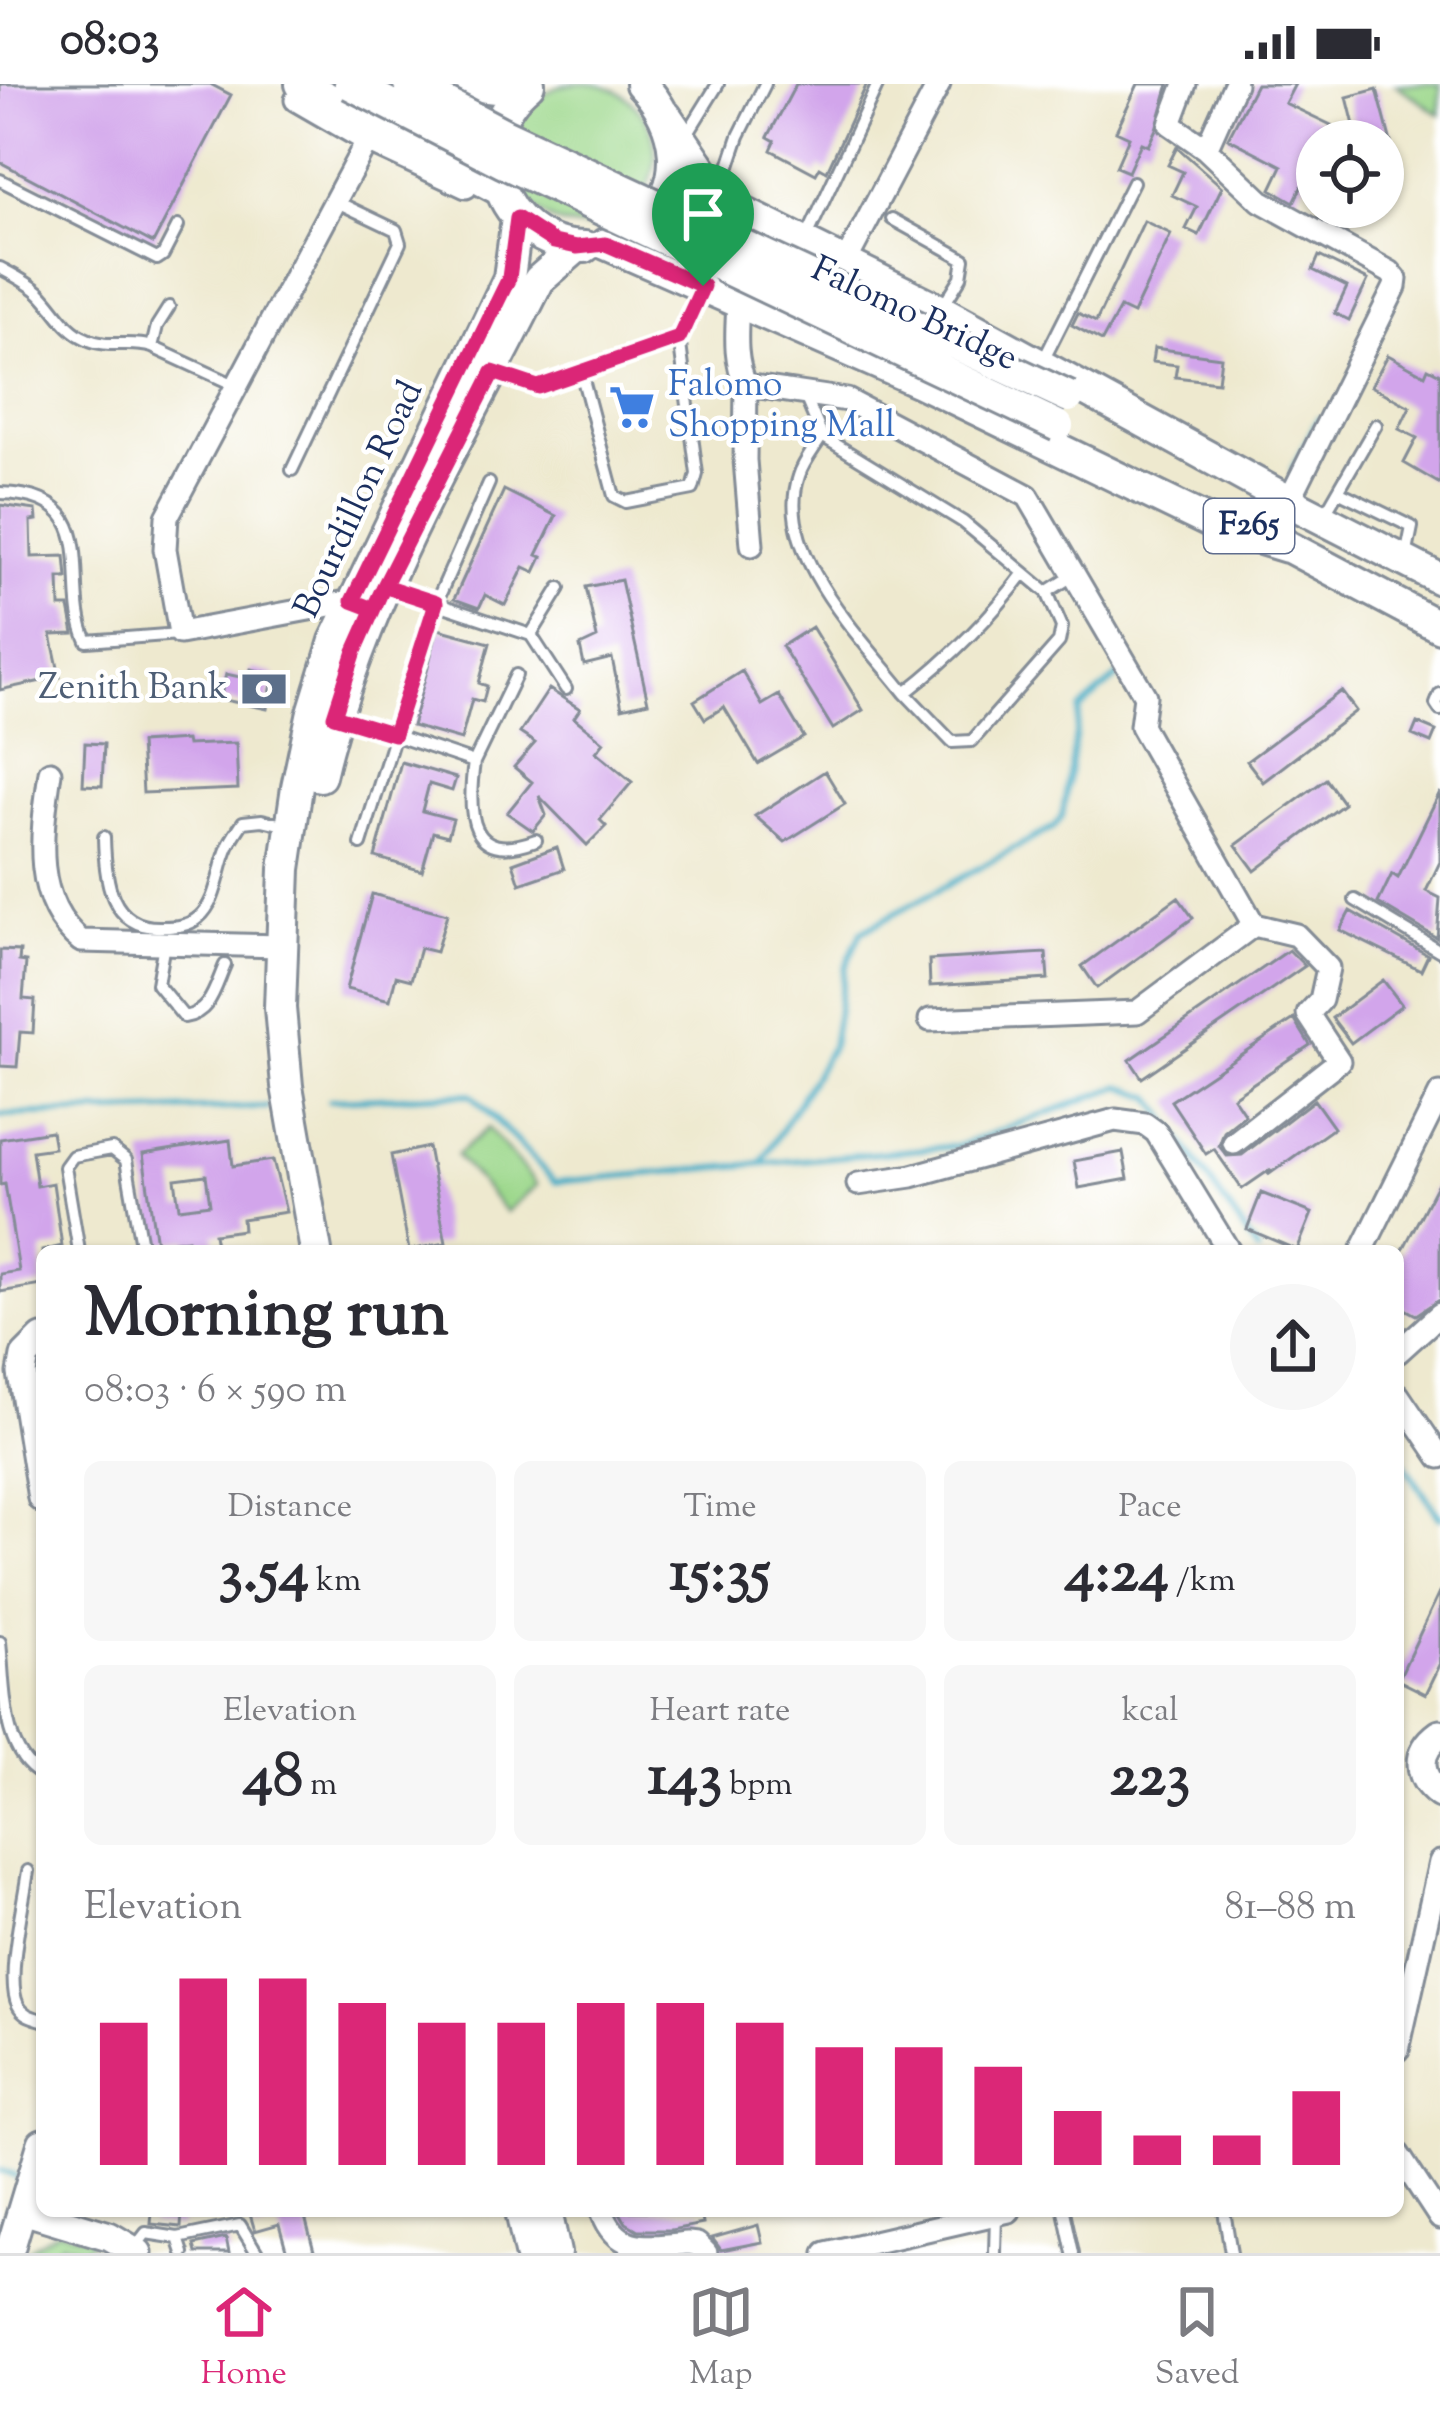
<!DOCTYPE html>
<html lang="en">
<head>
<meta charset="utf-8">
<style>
	:root { --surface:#fff; --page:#f7f7f7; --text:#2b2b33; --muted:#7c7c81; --line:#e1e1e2; --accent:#db2777 }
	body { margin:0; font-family:"Sorts Mill Goudy",serif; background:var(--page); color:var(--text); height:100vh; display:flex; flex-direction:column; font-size:45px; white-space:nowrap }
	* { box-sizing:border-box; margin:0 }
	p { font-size:39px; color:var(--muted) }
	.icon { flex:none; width:66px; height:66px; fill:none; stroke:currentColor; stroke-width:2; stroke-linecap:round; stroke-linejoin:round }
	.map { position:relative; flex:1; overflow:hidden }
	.details { position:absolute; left:36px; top:1161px; width:1368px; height:972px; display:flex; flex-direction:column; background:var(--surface); border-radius:18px; box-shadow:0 3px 9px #0004 }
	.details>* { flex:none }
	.controls { position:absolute; left:1296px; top:36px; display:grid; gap:24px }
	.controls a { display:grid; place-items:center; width:108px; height:108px; border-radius:50%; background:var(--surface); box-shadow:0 3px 9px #0004; font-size:60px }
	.pin { position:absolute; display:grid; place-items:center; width:102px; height:102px; color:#fff; margin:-123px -51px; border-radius:50% 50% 50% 0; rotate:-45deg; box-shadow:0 0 12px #0007 }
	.pin .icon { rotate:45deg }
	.round { display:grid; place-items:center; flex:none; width:126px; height:126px; border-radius:63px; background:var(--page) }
	.summary { display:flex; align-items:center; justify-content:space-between; height:204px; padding:0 48px }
	h1 { font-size:66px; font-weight:700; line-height:90px }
	.stats { display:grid; grid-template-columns:repeat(3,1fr); gap:18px; height:204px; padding:12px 48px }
	.stats div { display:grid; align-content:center; border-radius:18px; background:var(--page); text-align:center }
	.stats b { font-size:60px; font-weight:700 }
	.stats small { font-size:33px; font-weight:400 }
	.stats p { font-size:33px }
	.chart { height:336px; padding:24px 48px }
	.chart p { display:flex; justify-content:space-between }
	.chart svg { width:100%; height:216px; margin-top:12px; stroke:var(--accent); stroke-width:6 }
	.status { display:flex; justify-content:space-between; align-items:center; height:84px; padding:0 60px; background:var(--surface); direction:ltr }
	.status svg { height:33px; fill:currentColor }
	.tab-bar { display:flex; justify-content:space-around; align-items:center; height:168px; border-top:3px solid var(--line); background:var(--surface); font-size:33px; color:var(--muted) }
	.tab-bar a { display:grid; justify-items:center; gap:6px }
	.tab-bar .on { color:var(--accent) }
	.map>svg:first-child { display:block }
</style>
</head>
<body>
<div class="status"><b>08:03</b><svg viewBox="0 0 49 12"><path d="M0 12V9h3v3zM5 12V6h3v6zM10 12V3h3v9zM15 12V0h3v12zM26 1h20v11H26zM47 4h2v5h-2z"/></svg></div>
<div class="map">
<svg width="1440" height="2169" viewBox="0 0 1440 2169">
	<rect width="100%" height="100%" fill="#fff"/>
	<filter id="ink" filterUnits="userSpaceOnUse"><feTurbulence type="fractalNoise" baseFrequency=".00833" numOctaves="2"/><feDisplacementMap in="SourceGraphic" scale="24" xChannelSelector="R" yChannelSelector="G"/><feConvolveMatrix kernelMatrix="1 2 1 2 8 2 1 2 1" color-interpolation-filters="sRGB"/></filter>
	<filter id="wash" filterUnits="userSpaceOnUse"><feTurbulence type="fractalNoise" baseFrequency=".004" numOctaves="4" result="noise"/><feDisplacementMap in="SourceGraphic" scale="48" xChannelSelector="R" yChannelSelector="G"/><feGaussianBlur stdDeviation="2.7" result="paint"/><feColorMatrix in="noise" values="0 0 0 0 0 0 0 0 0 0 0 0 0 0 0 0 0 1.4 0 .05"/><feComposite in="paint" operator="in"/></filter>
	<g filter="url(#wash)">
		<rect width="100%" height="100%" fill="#eee9cf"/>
		<path fill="#9dd88c" stroke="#5c8475" stroke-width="3" d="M511 71a72 72 0 1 1 144 0a72 72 0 1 1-144 0Z
			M1395,0h45v31z
			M488,1044l49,57 -31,27 -50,-57z
			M59,2146l36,10 -12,9 -22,-7 -4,11h-28l1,-5z"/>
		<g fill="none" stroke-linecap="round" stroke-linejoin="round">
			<path stroke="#46adc5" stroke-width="6" d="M1292,386l26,-51
				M330,1016l141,-6 84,88 403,-36 163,-60 31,11 106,154
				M0,1031l266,-8
				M762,1078l70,-116 13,-78 16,-36 193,-105 8,-10 18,-108 43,-37
				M1398,1372l42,61
				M0,2087l16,5"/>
		</g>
		<g id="blocks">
			<path fill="#d2a5eb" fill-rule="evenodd" d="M0,0h210l21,11 -78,148 -153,-81z
				M796,0h71l-40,87 -7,-4 -4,7 -45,-24 4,-9 -7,-4z
				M1138,0h31l-13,45 -8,17 -7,-3 -13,29 -12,-5 13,-30 -13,-6z
				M1256,0h39l-10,19 46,22 -7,16h-7v14l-23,47 -23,-13 11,-23 -54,-28z
				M1377,5l21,80 -15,4v-32h-25l-11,-44z
				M1177,63l45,40 -23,48 -13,-6 11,-22 -25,-12 11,-23 -15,-7z
				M1144,137l27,13 -38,80 -13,-6 -18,33 -30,-16 6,-12 18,9z
				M1319,172l49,24 -19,40 -14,-7 12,-26 -34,-17z
				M1154,264l67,9 -3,25 -43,-5 2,-12 -25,-3z
				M1388,271l37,20 3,-7 12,6v110l-36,-21 13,-25 -18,-9 11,-22 -39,-21z
				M504,406l52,26 -19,39 5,2 -7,15 -11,-5 -19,38 -20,-10 -6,13 -25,-9z
				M0,421l36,5 1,10 -6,1 1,36 33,-1 2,22h-8l1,29h9l5,27 -23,1 9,42 -60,13z
				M621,496l27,122 -26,6 -10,-50 -28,7 -4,-19 17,-8 -11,-51z
				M812,543l51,83 -30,19 -51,-83z
				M438,545l52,14 -11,40 8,3 -4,16 -11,-3 -11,41 -49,-14z
				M251,585l23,5 -7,35 -47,-10 6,-25 23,5z
				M742,587l20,34 17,-10 25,42 -46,27 -34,-57 -19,12 -11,-18z
				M549,605l31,20 -6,9 30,24 -8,10 36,30 -32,38 6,6 -19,19 -48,-49 7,19 -13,16 -26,-18 25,-31 -18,-15 21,-24 -15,-10z
				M1341,607l15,20 -93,71 -16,-21z
				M1417,639l19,8 -5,12 -19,-8z
				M186,656l1,5 49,-2 2,46 -95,4 -3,-50z
				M85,659l19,1 -2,42 -19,-1z
				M401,678l55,16 -4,13 -23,-7 -7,27 31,8 -5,17 -15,-4 -11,39 -47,-14z
				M825,687l20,33 -60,38 -30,-26z
				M1326,695l18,25 -89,67 -19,-26z
				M1440,708v70l-14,29 14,7 -3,40 -59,-35 14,-29 6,4z
				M557,763l7,22 -44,15 -7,-21z
				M372,810l75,20 -11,38 -16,-4 -9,32 -15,-4 -6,24 -44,-11z
				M1178,813l15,21 -96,70 -15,-22z
				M1350,827l78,44 -7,15 -81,-40z
				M0,866l20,1 -1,10 7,1 -3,37 12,1 -2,33 -13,-1 -3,35 -17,-1z
				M1289,866l16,16 -163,112 -12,-18z
				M1046,869l2,26 -118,7 -1,-26z
				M1383,896l19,25 -51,38 -19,-25z
				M1294,935l16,26 -77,52 12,18 -21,17 -5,14 8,10 15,-1 72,-55 20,28 -66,47 3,-6 -29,20 -28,-40 -8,5 -35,-53z
				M51,1047l3,17 -22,3 5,35 16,-3 9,63 -20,5v34l-42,7v-18l19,-3 -14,-87 -5,1v-46z
				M230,1056l3,26 40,-6 13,52 -44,7 1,11 -29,4 3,17h-28l-2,-12 -31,5 -13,-90zM206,1091l4,29 -31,4 -4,-29z
				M428,1063l18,96 -37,7 -18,-95z
				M1123,1068l5,27 -49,9 -5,-27z
				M1440,1095v120l-24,16 -18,-10v-46z
				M1261,1109l51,20 -15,37 -50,-21z
				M1440,1507v74l-14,29 -28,-14z
				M152,2127h30l-1,16 -30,-3z
				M249,2127h61l1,5 -6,1 9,34 -27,2 -8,-29 -24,7z
				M619,2127h82l2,13 -32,6h-33l-12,-7z
				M758,2141l4,17 -41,8 -9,-12z
				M226,2154l3,15h-33l-2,-8z"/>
		</g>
	</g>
	<g filter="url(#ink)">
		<use href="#blocks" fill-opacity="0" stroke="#848c96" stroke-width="3"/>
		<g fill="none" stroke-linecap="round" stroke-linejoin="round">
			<g stroke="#848c96" stroke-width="16">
				<path id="lane" d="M684,55l34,-55
					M0,96l157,79 6,-4 15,-29
					M721,106l18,-54 26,-52
					M892,135l72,40 -3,18 -19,31
					M806,155l72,-155
					M0,184c13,7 29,15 40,25 16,16 25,37 47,46 21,10 43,1 65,8l85,39
					M152,263l5,-21 12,-19
					M1042,279l91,-181
					M581,288l33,124 12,6 67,-13 4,-15 -18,-137 23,-48
					M496,289l42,14 141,-50
					M805,312l17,40 141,86 84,70
					M822,352c-7,12 -19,26 -23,40 -26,76 63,162 106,217 46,-36 84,-73 119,-120
					M292,386l108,-227 -4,-13 -61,-29
					M1340,408l72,35 -6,30
					M0,409c109,2 60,91 87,148l92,-7
					M1323,433l53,-92
					M387,503l144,48 35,54
					M531,551l29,-47
					M905,609l47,49 20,-1 87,-99 3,-15 -15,-35 27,-17
					M1440,610l-4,10 4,6
					M340,633l134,45c-7,52 -5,103 62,78
					M474,678l42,-87
					M104,753c1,41 5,93 59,90 13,0 26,-1 36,-10 19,-16 19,-49 29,-70 4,-9 10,-17 15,-25l19,-2 26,6
					M361,760l75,-241 53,-120
					M1355,816l85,51
					M164,860l-7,40 27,33c27,-4 31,-30 41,-52
					M79,1167l-14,-84 8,-11 39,-7 14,11 16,91
					M0,1558c5,43 0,110 42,133
					M28,1787c-4,30 -23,110 -10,134 5,10 14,12 24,15
					M1064,2127l9,42
					M1224,2127l7,42
					M178,2154l62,-13 17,28
					M136,2162l10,-13 32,5 5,15
					M995,2169l1,-39"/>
			</g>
			<g stroke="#848c96" stroke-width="27">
				<path id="street" d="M1185,0l-15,40 36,25 55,52 129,71 6,7 -1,8 -106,214
					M296,16l71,41 99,46
					M1206,65l29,-65
					M846,177l93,-177
					M738,217c-1,29 -5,57 8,84l101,15 181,96 117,200 -4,30 113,199 42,10 32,33 -7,32 -13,14 31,47 -105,82
					M746,301l-1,75 7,85
					M362,520l-10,-3 -172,32 -15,-84 2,-32 200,-376
					M50,688c-8,59 -20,127 31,169l199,5
					M930,936l207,-8 117,-87
					M858,1100l54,-8 203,-56 30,4 11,8 73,119
					M1362,1167l78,-157
					M1398,1268l42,-38
					M1398,1311l42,62
					M1398,1966l42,-188
					M1398,2070l42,64
					M602,2127c15,42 43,36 86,32l9,1 9,9
					M826,2169l183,-42"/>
			</g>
			<g stroke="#848c96" stroke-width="33">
				<path id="secondary" d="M42,1255l-17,17 -3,17 20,125
					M1440,1650c-24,17 -24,43 0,60
					M23,2126l86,26 29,17
					M9,2169l33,-110"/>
			</g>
			<g stroke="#848c96" stroke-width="36">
				<path id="primary" d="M301,0l198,105
					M463,0l33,4 17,-4
					M529,0c-67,54 -31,162 56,163
					M641,0c38,38 48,100 4,138
					M666,32l53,78 25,19 196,97 349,191
					M606,160l314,138 298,144 69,21
					M1274,410l166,85
					M1270,453l170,90
					M320,692c41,-177 139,-335 219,-496l38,-33
					M316,1167l-29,-165 -7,-78 5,-139 12,-82 15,-71 23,-75 174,-363 8,-60
					M521,2127l9,42
					M546,2127l9,42"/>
			</g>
			<use href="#lane" stroke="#fff" stroke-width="10"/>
			<use href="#street" stroke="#fff" stroke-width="21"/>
			<use href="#secondary" stroke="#fff" stroke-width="27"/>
			<use href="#primary" stroke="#fff" stroke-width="30"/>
			<g stroke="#848c96" stroke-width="36" stroke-linecap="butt">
				<path id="primary-bridge" d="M350,0l152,78 556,264
					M409,0l95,50 565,263"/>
			</g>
			<use href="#primary-bridge" stroke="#fff" stroke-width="30"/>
		</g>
	</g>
	<g fill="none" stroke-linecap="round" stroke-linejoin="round" filter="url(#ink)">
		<g stroke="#fff" stroke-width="24">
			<path id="route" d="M703,202l-24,52 -141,49 -45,-15 -109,214 -29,65 -21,65 60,18 42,-131 -52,-17 -11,23 -21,-8 157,-323 8,-60 37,24 23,5 29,-3 97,42"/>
		</g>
		<use href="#route" stroke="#db2777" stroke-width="15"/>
	</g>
	<defs>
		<g id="supermarket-bare" transform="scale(3.6)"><path d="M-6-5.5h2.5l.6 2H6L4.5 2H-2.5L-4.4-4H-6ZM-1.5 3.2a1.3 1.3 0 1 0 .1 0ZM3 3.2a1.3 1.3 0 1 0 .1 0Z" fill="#3f7fe0" stroke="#fff" stroke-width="2.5" paint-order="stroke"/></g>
		<g id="bank-bare" transform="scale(3.6)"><path d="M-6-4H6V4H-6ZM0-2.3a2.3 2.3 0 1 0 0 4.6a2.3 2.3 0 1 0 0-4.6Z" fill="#5c6f8a" stroke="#fff" stroke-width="2.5" paint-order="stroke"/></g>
	</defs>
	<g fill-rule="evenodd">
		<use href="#supermarket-bare" x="632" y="323"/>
		<use href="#bank-bare" x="264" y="605"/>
	</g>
	<g text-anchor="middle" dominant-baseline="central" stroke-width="9" stroke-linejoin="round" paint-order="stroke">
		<rect fill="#fff" stroke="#5f6d8e" stroke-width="3" x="1204" y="415" width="90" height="54" rx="9"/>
		<g font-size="33" font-weight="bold" fill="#1b2f5e">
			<text x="1249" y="442">F265</text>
		</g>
		<g font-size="36" fill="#1b2f5e" stroke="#fff">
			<text transform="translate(914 231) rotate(25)">Falomo Bridge</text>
			<text transform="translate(360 416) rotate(-65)">Bourdillon Road</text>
		</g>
		<g font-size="36" fill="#366cbe" stroke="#fff" text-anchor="start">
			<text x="668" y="302">Falomo<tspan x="668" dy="41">Shopping Mall</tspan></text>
		</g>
		<g font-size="36" fill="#4e5e75" stroke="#fff" text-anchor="end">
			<text x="228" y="605">Zenith Bank</text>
		</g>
	</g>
</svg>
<div class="controls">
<a><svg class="icon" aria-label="locate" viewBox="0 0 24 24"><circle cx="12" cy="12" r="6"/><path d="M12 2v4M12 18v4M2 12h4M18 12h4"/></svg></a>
</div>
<div class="pin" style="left:703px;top:202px;background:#1e9e55"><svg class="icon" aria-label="arrive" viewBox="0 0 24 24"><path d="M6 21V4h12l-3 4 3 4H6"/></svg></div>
<section class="details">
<div class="summary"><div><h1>Morning run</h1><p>08:03 · 6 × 590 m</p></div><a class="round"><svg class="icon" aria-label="share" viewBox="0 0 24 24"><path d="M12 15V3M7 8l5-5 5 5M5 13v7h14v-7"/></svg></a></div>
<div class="stats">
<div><p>Distance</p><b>3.54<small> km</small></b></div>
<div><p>Time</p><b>15:35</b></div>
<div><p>Pace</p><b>4:24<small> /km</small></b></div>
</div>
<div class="stats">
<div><p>Elevation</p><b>48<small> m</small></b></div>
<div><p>Heart rate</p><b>143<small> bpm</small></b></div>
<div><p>kcal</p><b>223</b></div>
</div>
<div class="chart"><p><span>Elevation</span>81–88 m</p>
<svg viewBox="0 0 160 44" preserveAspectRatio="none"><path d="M5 44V15M15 44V6M25 44V6M35 44V11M45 44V15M55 44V15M65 44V11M75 44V11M85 44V15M95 44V20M105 44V20M115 44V24M125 44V33M135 44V38M145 44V38M155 44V29"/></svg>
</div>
</section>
</div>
<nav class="tab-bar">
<a class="on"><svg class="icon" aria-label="home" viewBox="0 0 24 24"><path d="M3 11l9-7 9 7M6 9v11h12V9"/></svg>Home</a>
<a><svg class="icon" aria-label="map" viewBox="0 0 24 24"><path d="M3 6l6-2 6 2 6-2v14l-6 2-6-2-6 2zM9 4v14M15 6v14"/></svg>Map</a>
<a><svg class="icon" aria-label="saved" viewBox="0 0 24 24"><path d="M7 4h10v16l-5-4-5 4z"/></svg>Saved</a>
</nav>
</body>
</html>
